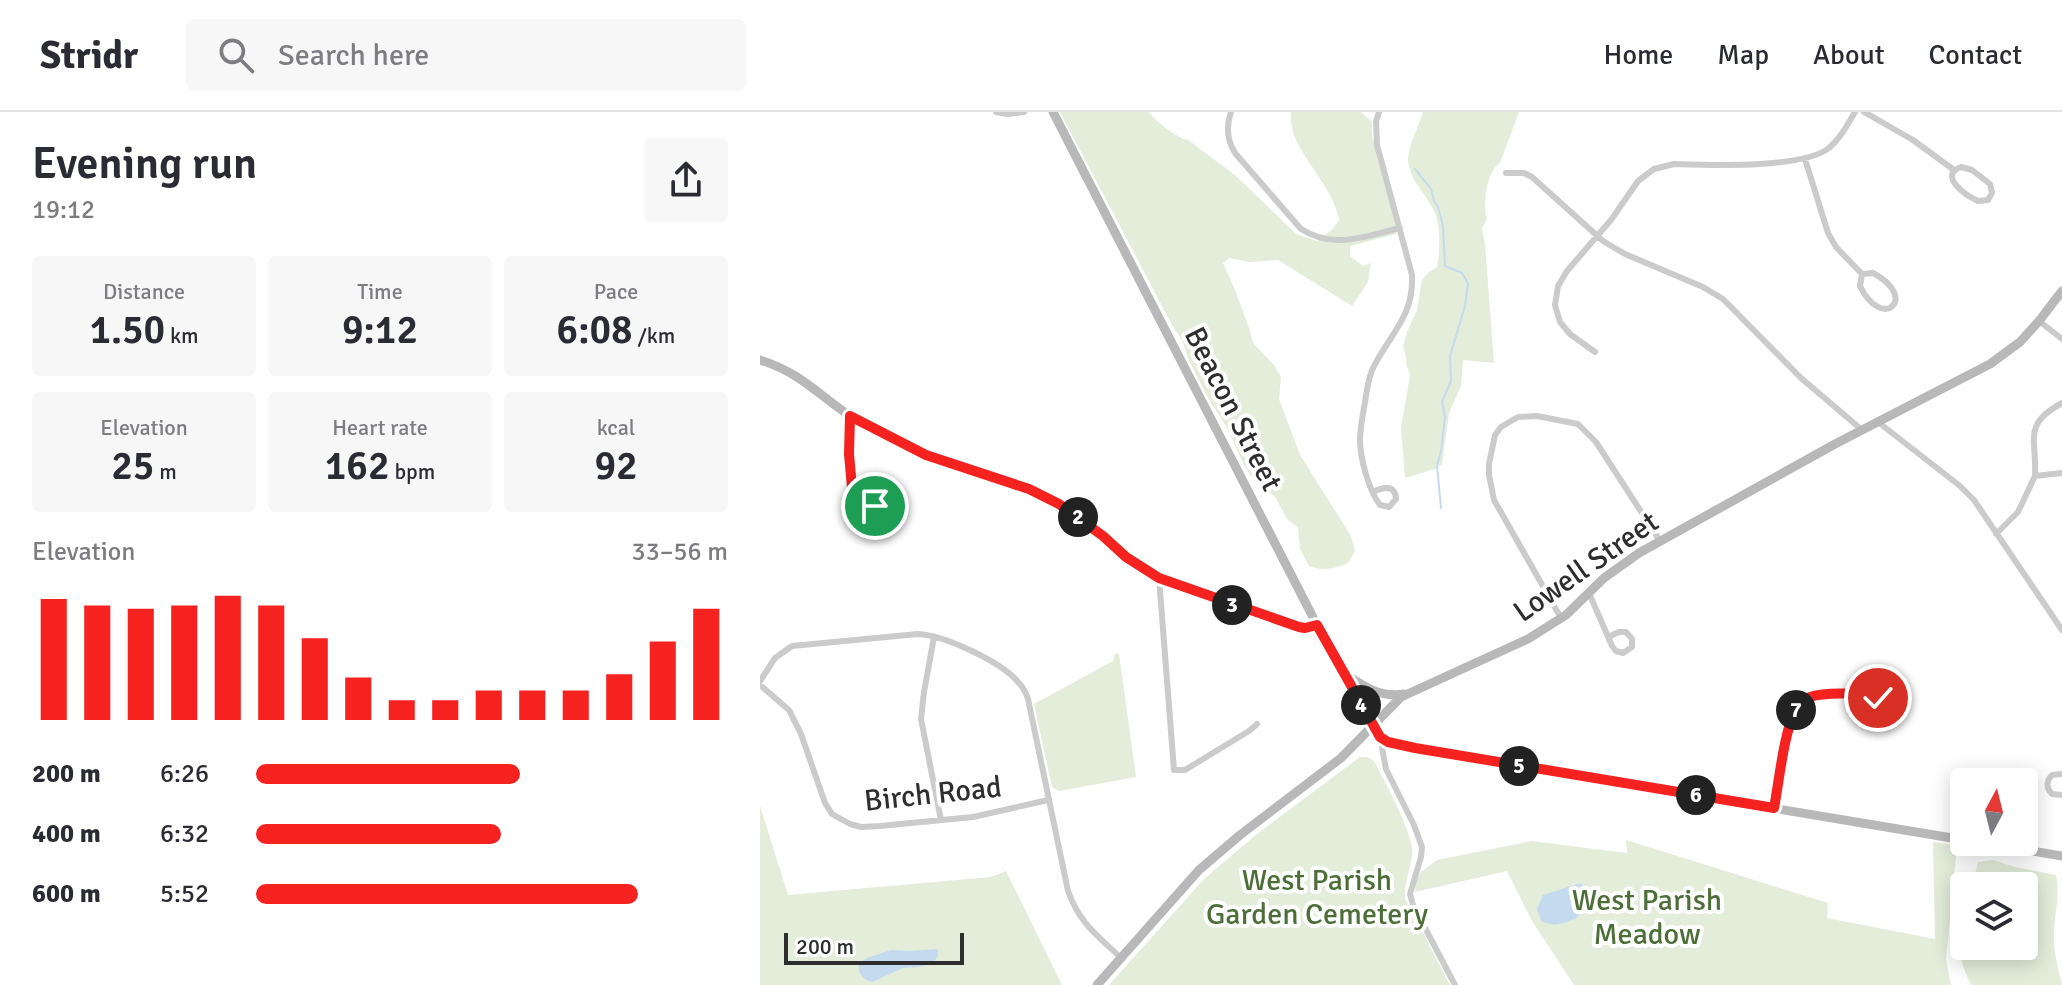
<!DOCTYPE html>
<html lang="en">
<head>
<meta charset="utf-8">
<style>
	:root { --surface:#fff; --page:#f7f7f7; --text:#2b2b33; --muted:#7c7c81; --line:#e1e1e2; --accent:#f62220 }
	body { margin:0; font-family:Signika,sans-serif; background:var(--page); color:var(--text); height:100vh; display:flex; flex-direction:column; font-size:30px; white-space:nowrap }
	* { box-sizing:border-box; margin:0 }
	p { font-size:26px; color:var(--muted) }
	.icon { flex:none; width:44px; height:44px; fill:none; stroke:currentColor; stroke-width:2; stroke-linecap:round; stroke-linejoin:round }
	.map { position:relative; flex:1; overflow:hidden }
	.details { display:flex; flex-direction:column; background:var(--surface); width:760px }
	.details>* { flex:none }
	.needle { width:52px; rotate:7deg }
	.fabs { position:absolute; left:1190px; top:656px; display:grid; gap:16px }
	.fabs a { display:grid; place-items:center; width:88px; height:88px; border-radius:8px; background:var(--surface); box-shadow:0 4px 20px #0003; font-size:40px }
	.scale { position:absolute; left:24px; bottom:20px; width:180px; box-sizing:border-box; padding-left:8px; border:4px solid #2e2e2e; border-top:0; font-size:22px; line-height:28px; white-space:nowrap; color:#2e2e2e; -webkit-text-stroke:6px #fff; paint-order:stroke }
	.pin { position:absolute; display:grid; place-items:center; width:68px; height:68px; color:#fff; margin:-34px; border:4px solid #fff; border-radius:50%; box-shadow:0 2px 8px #0007 }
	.km { position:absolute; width:40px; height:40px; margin:-20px; border-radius:50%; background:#222; color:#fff; font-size:22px; line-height:40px; text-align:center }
	.round { display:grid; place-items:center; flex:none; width:84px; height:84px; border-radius:8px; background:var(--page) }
	.summary { display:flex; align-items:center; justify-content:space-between; height:136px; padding:0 32px }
	h1 { font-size:44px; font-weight:600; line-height:60px }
	.figures { display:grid; grid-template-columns:repeat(3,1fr); gap:12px; height:136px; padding:8px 32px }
	.figures div { display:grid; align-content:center; border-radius:8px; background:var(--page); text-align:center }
	.figures b { font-size:40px; font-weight:600 }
	.figures small { font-size:22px; font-weight:400 }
	.figures p { font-size:22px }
	.chart { height:224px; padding:16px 32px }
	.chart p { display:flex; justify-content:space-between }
	.chart svg { width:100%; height:144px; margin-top:8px; stroke:var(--accent); stroke-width:6 }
	ul { padding:0 32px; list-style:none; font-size:26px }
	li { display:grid; grid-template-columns:128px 96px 1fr; align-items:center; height:60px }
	li i { height:20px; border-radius:10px; background:var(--accent) }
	header { display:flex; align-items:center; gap:48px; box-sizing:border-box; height:112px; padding:0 40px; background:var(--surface); border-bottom:2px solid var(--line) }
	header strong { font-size:38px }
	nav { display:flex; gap:44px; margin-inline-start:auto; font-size:28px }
	.search { width:560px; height:72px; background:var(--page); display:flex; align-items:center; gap:20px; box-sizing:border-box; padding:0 28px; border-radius:8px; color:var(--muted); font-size:30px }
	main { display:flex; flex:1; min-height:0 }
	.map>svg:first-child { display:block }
</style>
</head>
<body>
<header>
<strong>Stridr</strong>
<div class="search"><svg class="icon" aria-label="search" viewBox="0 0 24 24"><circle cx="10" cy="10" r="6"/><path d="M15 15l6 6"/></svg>Search here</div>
<nav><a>Home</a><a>Map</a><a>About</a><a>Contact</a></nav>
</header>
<main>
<section class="details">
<div class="summary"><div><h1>Evening run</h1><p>19:12</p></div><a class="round"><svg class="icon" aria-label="share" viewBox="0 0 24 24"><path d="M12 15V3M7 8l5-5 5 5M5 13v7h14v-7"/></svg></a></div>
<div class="figures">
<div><p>Distance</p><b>1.50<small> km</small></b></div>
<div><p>Time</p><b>9:12</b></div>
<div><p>Pace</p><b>6:08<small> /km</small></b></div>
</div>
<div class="figures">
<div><p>Elevation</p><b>25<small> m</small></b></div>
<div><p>Heart rate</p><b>162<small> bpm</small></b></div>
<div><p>kcal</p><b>92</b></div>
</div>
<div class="chart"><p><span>Elevation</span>33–56 m</p>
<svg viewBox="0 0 160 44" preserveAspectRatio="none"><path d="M5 44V7M15 44V9M25 44V10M35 44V9M45 44V6M55 44V9M65 44V19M75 44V31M85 44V38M95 44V38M105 44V35M115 44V35M125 44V35M135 44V30M145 44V20M155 44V10"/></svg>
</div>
<ul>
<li><b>200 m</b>6:26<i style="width:56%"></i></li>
<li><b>400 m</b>6:32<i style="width:52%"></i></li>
<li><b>600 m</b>5:52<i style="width:81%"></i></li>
</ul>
</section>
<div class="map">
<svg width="1302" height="873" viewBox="0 0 1302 873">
	<rect width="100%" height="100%" fill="#fff"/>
	<path fill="#e3edda" d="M300,0h89c7,10 28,26 39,28l47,35 61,59 21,7 16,-12 6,-9c-6,-39 -52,-70 -48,-108h70l11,10v14l22,81 2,17 -46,12v10l13,10 8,-3 -3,19 -16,24 -74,-46 -29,2 -19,-4 -7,5 12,27 14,38 4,15 21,22 7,12 -2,22 21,56 51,81 4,15 -7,12c-13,6 -25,8 -39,3l-9,-17 -2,-22 -11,-8 -12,-22 -23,-19 -8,-13 -17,-37 -20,-32 -19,-38 -6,-18 -10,-15z
		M663,0h96l-19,51c-13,8 -18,41 -13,55l-5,11 3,15 9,119 -31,-3 -2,26 -12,27 -7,51 -7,5 -30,9 -4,-51 9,-52 -4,-11v-7l-3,-10 4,-15 10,-22 5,-30 7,-8 8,-5c3,-15 4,-42 -3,-56 -8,-17 -24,-30 -26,-51 0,-14 11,-34 15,-48z
		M355,542h4l17,123 -77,14 -7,-4 -18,-83 79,-43z
		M600,645h8l6,4c11,21 35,65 38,87 1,16 -8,33 -7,50l45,87h-341l95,-106 53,-45z
		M0,694l28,89 203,-18 15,-6 56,114h-302z
		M866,728l202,63 -1,15 108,21 -2,-97 24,4 -11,114 5,25h-377l-42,-64 -25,-50 -92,21 1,-11 5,-9 16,-12 95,-19 95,12z
		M1233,748l22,7 41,8c5,22 -3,42 -2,65 0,15 5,30 8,45h-91c-13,-26 -14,-43 -7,-71v32h60v-60h-52l6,-24z"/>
	<path fill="#c4dbef" d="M821,771l4,5v3c-4,5 -5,9 -2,14l-5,12c-12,6 -24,11 -37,4l-4,-12 6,-14z
		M178,837v6l-4,8 -15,4 -16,1 -31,14c-9,-3 -15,-8 -13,-19l8,-5 24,-8 19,1z"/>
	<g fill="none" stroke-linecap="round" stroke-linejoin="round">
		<path stroke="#c4dbef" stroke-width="2" d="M655,57l16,20 3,12 4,6 5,19 2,40 17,7 6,10 -3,23 -15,50 1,25 -9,21 3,15 -4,34 -4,15 4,42"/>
		<path stroke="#cbcbcb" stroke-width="6" d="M236,0l12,2 16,-2
			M471,0c-5,14 -4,28 4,41l66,76c33,21 64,7 99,-1
			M1104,0l49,28 41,30
			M1045,47l23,74 8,14 26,27 11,-1c47,25 9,59 -13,13l2,-12
			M1201,55l11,3 18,14 2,9 -4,7 -10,1c-11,-5 -41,-25 -17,-34z
			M746,61h18l8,4 71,64 22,13 78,33 20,12 78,79 61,52
			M1279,209l23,18
			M835,240l-25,-18 -10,-12 -5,-17 3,-19 9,-15 44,-51 27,-39 16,-12 20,-5c36,1 128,5 155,-16 12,-10 18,-23 26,-36
			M90,304c-2,15 -1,92 6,102 2,1 4,2 6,3l11,-2 3,-9 -3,-8 -7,-3h-13
			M1118,310l82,64 14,14 88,130
			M1275,364c2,-38 -13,-51 27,-73
			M613,380c10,-5 22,-8 23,7l-7,8 -9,-2c-11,-14 -20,-47 -20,-65 0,-13 3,-25 5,-38 2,-12 3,-25 9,-36 17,-33 40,-50 38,-91l-35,-130 -1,-23 3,-10
			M1236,422l22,-22 17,-36 27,-3
			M399,466l15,192h11l64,-39 8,-7
			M829,481l23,53 4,5 7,2 9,-6v-8l-6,-7h-7l-11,5
			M801,506l-67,-118 -5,-25v-11l6,-29 6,-8 17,-10 19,-1 41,8 18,18 64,99
			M174,525l-10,55 -3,27 20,101
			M0,569l15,-23 17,-12 126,-12c26,1 84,28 101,49 5,5 7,10 9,16l40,192c12,33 28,43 53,67
			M0,573l29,25 12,24 24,69 7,11 18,10 11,3 19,-1 93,-9 75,-17
			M620,625l6,32 28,56 8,22 -1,10 -11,37 3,11 42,80
			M1302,662l-10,1c-6,6 -6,13 0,19l10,1
			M1014,696c5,-24 12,-102 36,-111 18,-6 39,-1 57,-6v-8l7,-6h8l6,7 -1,9 -6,5 -8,-1 -6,-6"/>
		<path stroke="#b8b8b8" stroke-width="9" d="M293,0l264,513 63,112 16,7 51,10 517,86
			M0,248c46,14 65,43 103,64 21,11 44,24 66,32 43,15 87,25 127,46 38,20 64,56 103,76l140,49 6,1 12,-3
			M584,561c19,13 36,25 60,21
			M1218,730l84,14
			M337,873l102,-115 41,-35 101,-77 60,-61 127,-58 38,-24 38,-37 35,-25 196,-109 155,-80 30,-22 19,-21 23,-30"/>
	</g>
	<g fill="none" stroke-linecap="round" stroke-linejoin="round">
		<g stroke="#fff" stroke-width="16">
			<path id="route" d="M115,394l-6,-6 -16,-1 -4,-45 1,-38 76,39 103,34 30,15 44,32 23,21 33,21 140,49 6,1 12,-3 63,112 8,5 27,6 359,60c5,-26 10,-77 22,-99 3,-6 8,-10 14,-12 18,-6 39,-1 57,-6l3,5 8,2"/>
		</g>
		<use href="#route" stroke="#f62220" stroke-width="10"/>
	</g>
	<g text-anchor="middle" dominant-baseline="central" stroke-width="8" stroke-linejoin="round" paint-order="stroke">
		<g font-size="30" fill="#2e2e2e" stroke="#fff">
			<text transform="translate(473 297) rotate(63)">Beacon Street</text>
			<text transform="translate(826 455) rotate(-35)">Lowell Street</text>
			<text transform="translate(173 682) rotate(-6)">Birch Road</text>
		</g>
		<g font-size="30" fill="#4c6e37" stroke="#fff">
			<text x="557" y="768">West Parish<tspan x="557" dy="34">Garden Cemetery</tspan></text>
			<text x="887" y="788">West Parish<tspan x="887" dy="34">Meadow</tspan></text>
		</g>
	</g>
</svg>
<div class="fabs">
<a><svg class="needle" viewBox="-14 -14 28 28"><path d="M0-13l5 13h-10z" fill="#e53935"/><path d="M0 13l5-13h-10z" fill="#7c7c81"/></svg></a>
<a><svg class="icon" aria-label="layers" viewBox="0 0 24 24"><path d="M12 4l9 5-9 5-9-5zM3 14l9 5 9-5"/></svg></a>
</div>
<div class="scale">200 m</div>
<div class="pin" style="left:115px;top:394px;background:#1e9e55"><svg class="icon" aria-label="arrive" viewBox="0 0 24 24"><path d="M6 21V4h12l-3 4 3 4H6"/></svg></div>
<div class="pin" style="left:1118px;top:586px;background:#d93025"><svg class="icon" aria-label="check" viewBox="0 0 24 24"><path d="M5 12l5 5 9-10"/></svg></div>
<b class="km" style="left:318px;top:405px">2</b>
<b class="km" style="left:472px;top:493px">3</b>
<b class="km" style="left:601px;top:593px">4</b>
<b class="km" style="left:759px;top:654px">5</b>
<b class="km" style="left:936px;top:683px">6</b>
<b class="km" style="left:1036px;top:598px">7</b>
</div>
</main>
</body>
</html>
